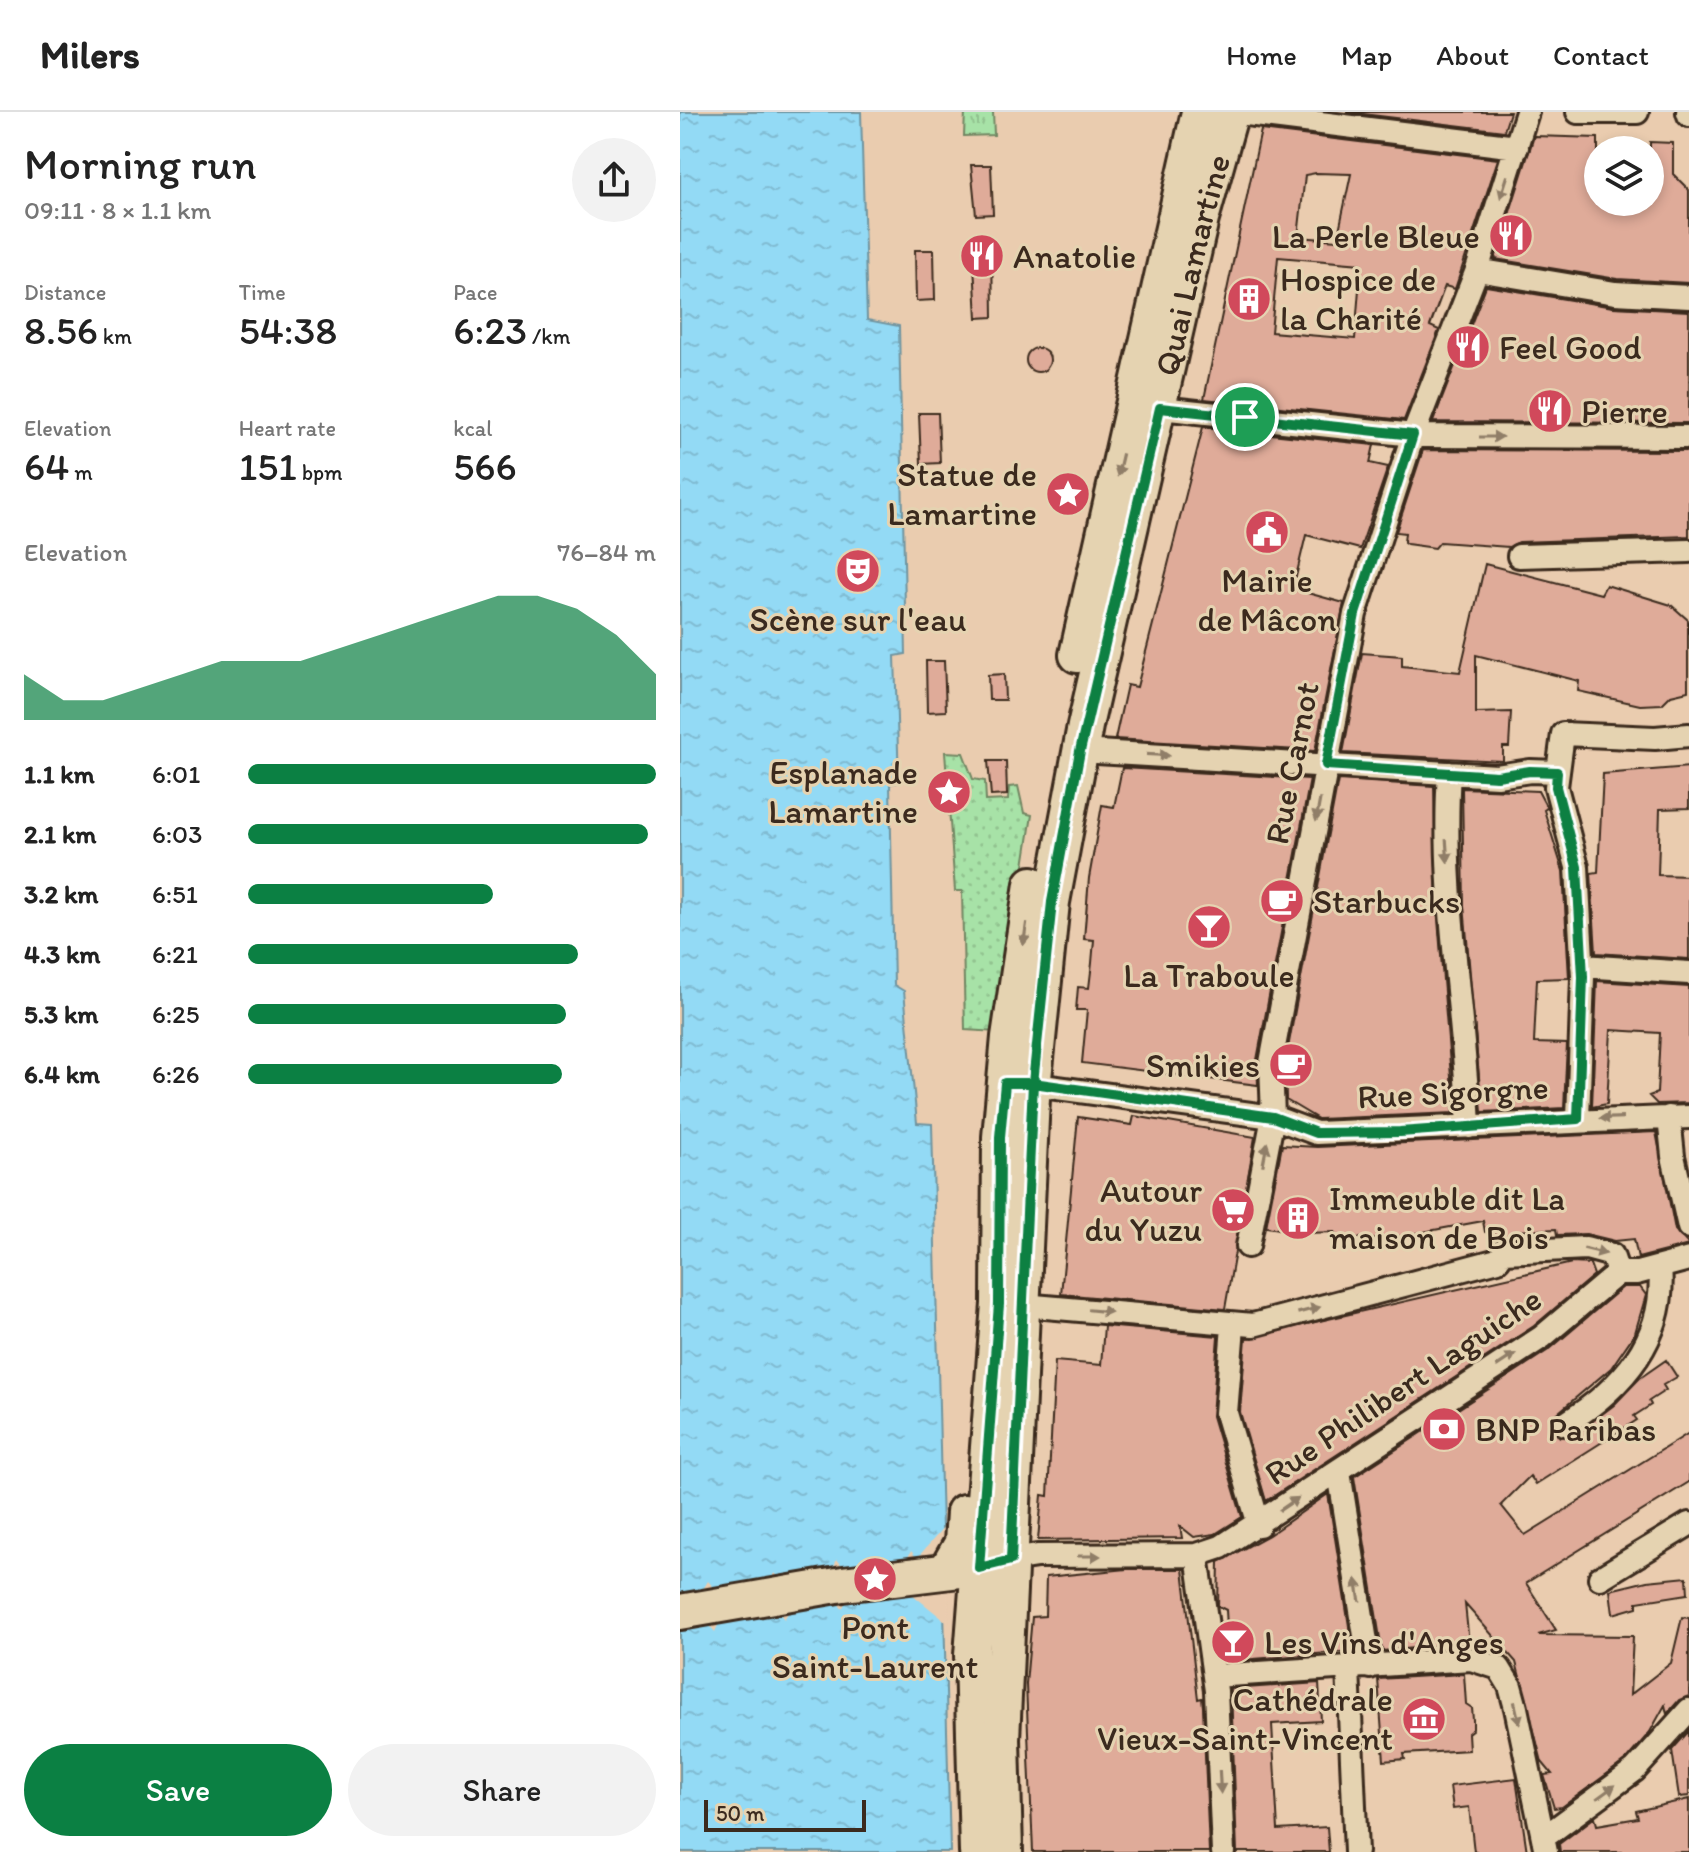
<!DOCTYPE html>
<html lang="en">
<head>
<meta charset="utf-8">
<style>
	:root { --surface:#fff; --page:#f2f2f2; --text:#222; --muted:#767676; --line:#e0e0e0; --accent:#0b8043 }
	body { margin:0; font-family:Itim,sans-serif; background:var(--page); color:var(--text); height:100vh; display:flex; flex-direction:column; font-size:30px; white-space:nowrap }
	* { box-sizing:border-box; margin:0 }
	p { font-size:26px; color:var(--muted) }
	.icon { flex:none; width:44px; height:44px; fill:none; stroke:currentColor; stroke-width:2; stroke-linecap:round; stroke-linejoin:round }
	.map { position:relative; flex:1; overflow:hidden }
	.sheet { display:flex; flex-direction:column; background:var(--surface); width:680px }
	.sheet>* { flex:none }
	.tools { position:absolute; left:904px; top:24px; display:grid; gap:16px }
	.tools a { display:grid; place-items:center; width:80px; height:80px; border-radius:50%; background:var(--surface); box-shadow:0 4px 12px #0003; font-size:40px }
	.scale { position:absolute; left:24px; bottom:20px; width:162px; box-sizing:border-box; padding-left:8px; border:4px solid #3b2a1e; border-top:0; font-size:22px; line-height:28px; white-space:nowrap; color:#3b2a1e; -webkit-text-stroke:6px #e5d3b1; paint-order:stroke }
	.pin { position:absolute; display:grid; place-items:center; width:68px; height:68px; color:#fff; margin:-34px; border:4px solid #fff; border-radius:50%; box-shadow:0 2px 8px #0007 }
	.round { display:grid; place-items:center; flex:none; width:84px; height:84px; border-radius:42px; background:var(--page) }
	.head { display:flex; align-items:center; justify-content:space-between; height:136px; padding:0 24px }
	h1 { font-size:44px; font-weight:600; line-height:60px }
	.stats { display:grid; grid-template-columns:repeat(3,1fr); gap:12px; height:136px; padding:8px 24px }
	.stats div { display:grid; align-content:center }
	.stats b { font-size:40px; font-weight:600 }
	.stats small { font-size:22px; font-weight:400 }
	.stats p { font-size:22px }
	.chart { height:224px; padding:16px 24px }
	.chart p { display:flex; justify-content:space-between }
	.chart svg { width:100%; height:144px; margin-top:8px; fill:var(--accent); opacity:.7 }
	.cta { display:flex; gap:16px; margin-top:auto; padding:16px 24px }
	.cta a { flex:1; height:92px; border-radius:48px; background:var(--accent); color:#fff; font-size:32px; font-weight:600; line-height:92px; text-align:center }
	.cta a+a { background:var(--page); color:var(--text) }
	ul { padding:0 24px; list-style:none; font-size:26px }
	li { display:grid; grid-template-columns:128px 96px 1fr; align-items:center; height:60px }
	li i { height:20px; border-radius:10px; background:var(--accent) }
	header { display:flex; align-items:center; gap:48px; box-sizing:border-box; height:112px; padding:0 40px; background:var(--surface); border-bottom:2px solid var(--line) }
	header strong { font-size:38px }
	nav { display:flex; gap:44px; margin-inline-start:auto; font-size:28px }
	main { display:flex; flex:1; min-height:0 }
	.map>svg:first-child { display:block }
</style>
</head>
<body>
<header>
<strong>Milers</strong>
<nav><a>Home</a><a>Map</a><a>About</a><a>Contact</a></nav>
</header>
<main>
<section class="sheet">
<div class="head"><div><h1>Morning run</h1><p>09:11 · 8 × 1.1 km</p></div><a class="round"><svg class="icon" aria-label="share" viewBox="0 0 24 24"><path d="M12 15V3M7 8l5-5 5 5M5 13v7h14v-7"/></svg></a></div>
<div class="stats">
<div><p>Distance</p><b>8.56<small> km</small></b></div>
<div><p>Time</p><b>54:38</b></div>
<div><p>Pace</p><b>6:23<small> /km</small></b></div>
</div>
<div class="stats">
<div><p>Elevation</p><b>64<small> m</small></b></div>
<div><p>Heart rate</p><b>151<small> bpm</small></b></div>
<div><p>kcal</p><b>566</b></div>
</div>
<div class="chart"><p><span>Elevation</span>76–84 m</p>
<svg viewBox="0 0 160 44" preserveAspectRatio="none"><path d="M0 44V30L10 38L20 38L30 34L40 30L50 26L60 26L70 26L80 22L90 18L100 14L110 10L120 6L130 6L140 10L150 18L160 30V44z"/></svg>
</div>
<ul>
<li><b>1.1 km</b>6:01<i style="width:100%"></i></li>
<li><b>2.1 km</b>6:03<i style="width:98%"></i></li>
<li><b>3.2 km</b>6:51<i style="width:60%"></i></li>
<li><b>4.3 km</b>6:21<i style="width:81%"></i></li>
<li><b>5.3 km</b>6:25<i style="width:78%"></i></li>
<li><b>6.4 km</b>6:26<i style="width:77%"></i></li>
</ul>
<div class="cta"><a>Save</a><a>Share</a></div>
</section>
<div class="map">
<svg width="1009" height="1740" viewBox="0 0 1009 1740">
	<defs>
		<pattern id="park-tufts" width="24" height="20" patternUnits="userSpaceOnUse" patternTransform="scale(2)"><rect width="24" height="20" fill="#a7e2a7"/><path d="M3 7l-1-3M5 7V3M7 7l1-3M15 17l-1-3M17 17v-4M19 17l1-3" fill="none" stroke="#91c28f"/></pattern>
		<pattern id="garden-dots" width="8" height="8" patternUnits="userSpaceOnUse" patternTransform="scale(2)"><rect width="8" height="8" fill="#a7e2a7"/><path d="M2 2h.1M6 6h.1" fill="none" stroke="#91c28f" stroke-width="1.8" stroke-linecap="round"/></pattern>
		<pattern id="water-ripples" width="26" height="14" patternUnits="userSpaceOnUse" patternTransform="scale(2)"><rect width="26" height="14" fill="#93daf5"/><path d="M2 4q2-2 4 0t4 0M15 11q2-2 4 0t4 0" fill="none" stroke="#80bbd2"/></pattern>
	</defs>
	<rect width="100%" height="100%" fill="#eaccaf"/>
	<filter id="ink" filterUnits="userSpaceOnUse"><feTurbulence type="fractalNoise" baseFrequency=".0125" numOctaves="2"/><feDisplacementMap in="SourceGraphic" scale="16" xChannelSelector="R" yChannelSelector="G"/><feConvolveMatrix kernelMatrix="1 2 1 2 8 2 1 2 1" color-interpolation-filters="sRGB"/></filter>
	<g filter="url(#ink)">
		<path fill="url(#park-tufts)" stroke="#718662" stroke-width="2" d="M285,0h28l1,23 -30,1z"/>
		<path fill="url(#garden-dots)" stroke="#718662" stroke-width="2" d="M265,640l18,1 10,26 12,2 1,20 22,-1 1,-13 9,-1 6,27 8,2 -34,217 -33,-2 -3,-139h-7z"/>
		<path fill="url(#water-ripples)" stroke="#70949f" stroke-width="2" d="M0,0h181l6,208 32,6 7,328 -11,2 4,126 -9,2 4,201 10,6 13,132 15,1 18,728h-270z"/>
		<path fill="#eaccaf" d="M266,1413l3,99 -36,-29 -67,7 -4,7 -4,-6 -49,9 -5,7 -5,-6 -60,10 -4,9 -5,-6 -30,4v-32l20,-4 8,-13 10,11 51,-8 6,-11 8,9 48,-9 6,-14 9,12 58,-5 7,-15 6,7z"/>
		<path fill="#dfab99" stroke="#3b2a1e" stroke-width="2" fill-rule="evenodd" d="M666,0h164l-6,19z
			M581,18l237,29 -43,130 -10,-3 -15,40 9,4 -35,90 -200,-21zM636,61l35,1 -14,66 -39,-3 7,-62zM598,145l83,7 -6,75 -84,-7z
			M854,24l64,2v64h52v-60l23,1v31l16,16v93l-72,-4 -122,-20z
			M291,53h20l2,49 -17,1z
			M312,134l1,71 -16,1 -4,-71z
			M235,138h19l1,50 -19,1z
			M806,174l127,21 76,4v112l-256,-1z
			M346 248a12 12 0 1 1 24 0a12 12 0 1 1-24 0Z
			M239,301h19l2,50 -19,1z
			M523,315l171,18 -4,18 18,4 -28,82 -54,-14 -13,54 51,14 -29,148 -200,-12 12,-54 10,2z
			M743,338l266,1v85l-170,6 -10,5 -69,-5 -5,6 -28,-4 -3,-2 1,-9 -9,-1z
			M805,452l116,30 5,-9 65,20 17,15v71l-17,4 -9,9 -22,1 -62,-14 1,-10 -103,-26v58l35,-1 -2,35h-6v14l-160,-8 19,-100 40,3v10l58,6z
			M246,549h18l2,50 -19,1z
			M324,562l1,26h-16l-1,-25z
			M308,649h18l1,34 -16,1z
			M1009,655v41l-29,1 -2,66 31,1v83l-93,-6 -5,-80 7,-1 5,-98z
			M442,656l188,11 -53,281 1,25 -176,-22 5,-53h-11l2,-23 11,1 3,-25 2,-23 -10,-1 5,-61 13,-73 12,2z
			M658,668l96,6 3,121 17,206 -136,6 -32,-19 -1,-36z
			M782,676l76,3 9,17 -3,2 19,61 6,107 -32,1 -3,64 33,1 -3,64 -82,4 -18,-207z
			M917,869l92,6v116l-32,1 -8,-8 8,-3 3,-60 -49,-3 -4,74 -15,3z
			M454,1004l121,21 -30,172 -164,-15 17,-177 54,8z
			M976,1020l19,98 14,15 -51,13 -4,-19 -19,2 -29,-7 -29,1 -1,-6 -41,2v6l-9,1 -21,-6 -2,-11 -103,19 -44,-4 -1,-4 -28,1 -41,-6 16,-82 35,2z
			M892,1151l18,1 4,11 -60,51 -268,175 -26,-89 6,-74z
			M943,1175h17l6,8 -11,38 -24,35 -58,49v14l7,6 13,-1 41,-31 26,-27 26,-18 11,17 -14,8 3,5 -17,11 2,4 -17,11 3,4 -101,64 -6,-8 -29,29 24,30 164,-102v49l-163,101 30,47 -18,5 95,1 -3,59 41,-32 11,-46 7,1v78l-10,4 -12,14 -2,-9 -15,27 -24,28 -64,47 -8,1 -10,-33 8,-1 -10,-12 -26,-100 -51,-58 4,39 -87,8 -28,-174 196,-128z
			M424,1214l114,10 -6,80 30,101 -27,17 -21,3 -14,-11 2,12 -144,2 4,-45 6,1 7,-135 46,4z
			M648,1382l25,157 -124,10 -3,-51 -8,-4 1,-44 50,-27z
			M447,1457h56l15,130 4,-1 1,9 6,145h-176l-7,-168 6,-67 13,-1 1,-39z
			M1007,1465l1,17 -51,8v5l-24,7 -3,-24 37,-9z
			M784,1562l2,30 6,4 1,12v9l-5,4 1,17 -65,4 1,5 -21,2 -6,-82z
			M639,1571l2,38 -49,3 6,106 49,-3 2,25h-92l-6,-163z
			M1009,1619v65l-10,1 -7,-47z
			M836,1666l11,74h-53l-5,-45 -16,2 -3,-23z
			M1009,1687v53h-129l-1,-8 36,-27 2,8 41,-7 -2,-7z"/>
		<g fill="none" stroke-linecap="round" stroke-linejoin="round">
			<g stroke="#3b2a1e" stroke-width="28">
				<path id="street" d="M550,0l287,35
					M898,0h59
					M1008,0l1,3
					M797,158l138,23 74,4
					M480,296l263,28 266,1
					M839,444l170,-5
					M400,639l417,25 33,-5 27,1
					M769,661c-8,118 15,236 20,354
					M902,854l107,7
					M340,971l253,34 43,16 373,-16
					M989,1005l4,39 16,71
					M898,1007l5,-142 -6,-110 -21,-80 7,-53 92,4 34,-3
					M568,1134l25,-129 -2,-54 84,-449 58,-179 64,-165 50,-158
					M331,1192l242,21 245,-65 6,-8 82,-4 26,7 6,18
					M553,1214l-7,87 33,112
					M885,1312c57,-36 102,-85 95,-157
					M659,1360l31,195
					M517,1443l19,136 7,161
					M331,1448l26,-4 160,-1 24,-8 321,-210 76,-64h19l52,-14
					M920,1466l89,-54
					M668,1556l8,184
					M534,1564l257,-17 28,9 11,18 6,22 30,144
					M863,1726l92,-68 54,-60"/>
			</g>
			<g stroke="#3b2a1e" stroke-width="40">
				<g id="primary">
					<path d="M397,543l122,-543"/>
					<path d="M266,1459l16,-28 2,-31"/>
					<path d="M0,1500l163,-28 125,-15"/>
					<path d="M297,1740l-5,-197 27,-351 1,-167 9,-100 23,-153"/>
					<path id="s1" d="M325,1740l-3,-113 30,-641 20,-196 33,-176 116,-507 30,-107"/>
				</g>
			</g>
			<use href="#street" stroke="#e5d3b1" stroke-width="22"/>
			<use href="#primary" stroke="#e5d3b1" stroke-width="34"/>
		</g>
		<defs><path id="oneway-solid" d="M-6-.8H1V-3.2L6.5 0L1 3.2V.8H-6Z" transform="scale(2)"/></defs>
		<g fill="#907e68">
			<use href="#oneway-solid" transform="translate(824 75) rotate(108)"/>
			<use href="#oneway-solid" transform="translate(811 325)"/>
			<use href="#oneway-solid" transform="translate(440 353) rotate(103)"/>
			<use href="#oneway-solid" transform="translate(478 643) rotate(3)"/>
			<use href="#oneway-solid" transform="translate(638 698) rotate(100)"/>
			<use href="#oneway-solid" transform="translate(767 739) rotate(86)"/>
			<use href="#oneway-solid" transform="translate(345 822) rotate(98)"/>
			<use href="#oneway-solid" transform="translate(931 1006) rotate(178)"/>
			<use href="#oneway-solid" transform="translate(585 1042) rotate(-79)"/>
			<use href="#oneway-solid" transform="translate(915 1139) rotate(14)"/>
			<use href="#oneway-solid" transform="translate(629 1198) rotate(-15)"/>
			<use href="#oneway-solid" transform="translate(420 1199) rotate(6)"/>
			<use href="#oneway-solid" transform="translate(826 1248) rotate(-33)"/>
			<use href="#oneway-solid" transform="translate(609 1392) rotate(-34)"/>
			<use href="#oneway-solid" transform="translate(409 1444)"/>
			<use href="#oneway-solid" transform="translate(678 1478) rotate(-99)"/>
			<use href="#oneway-solid" transform="translate(837 1601) rotate(77)"/>
			<use href="#oneway-solid" transform="translate(540 1670) rotate(87)"/>
			<use href="#oneway-solid" transform="translate(926 1680) rotate(-36)"/>
		</g>
	</g>
	<g fill="none" stroke-linecap="round" stroke-linejoin="round" filter="url(#ink)">
		<g stroke="#fff" stroke-width="16">
			<path id="route" d="M565,305l-85,-9 -80,343 -28,151 -19,181h-28l-5,54 -1,167 -20,264 32,-8 22,-477 240,34 43,16 84,-1 178,-13 5,-142 -6,-110 -21,-80 1,-15 -27,-1 -33,5 -171,-11 29,-151 58,-179 -168,-18"/>
		</g>
		<use href="#route" stroke="#0b8043" stroke-width="10"/>
	</g>
	<defs>
		<g id="restaurant-disc" transform="scale(2.3)"><circle r="9.5" fill="#d1495b" stroke="#e5d3b1"/><path d="M-5-6h1v4h1v-4h1v4h1v-4h1v5L-1.5 .5V6h-2V.5L-5-1ZM5-6V6H3V1.5H1.5Q1.5-4 5-6Z" fill="#fff"/></g>
		<g id="building-disc" transform="scale(2.3)"><circle r="9.5" fill="#d1495b" stroke="#e5d3b1"/><path d="M-4-6H4V6H1V3H-1V6H-4ZM-2.5-4.3h1.7v1.8h-1.7ZM.8-4.3h1.7v1.8H.8ZM-2.5-1h1.7V.8h-1.7ZM.8-1h1.7V.8H.8Z" fill="#fff"/></g>
		<g id="sight-disc" transform="scale(2.3)"><circle r="9.5" fill="#d1495b" stroke="#e5d3b1"/><path d="M0-6L1.8-2.2L6-1.7L2.9 1.2L3.7 5.4L0 3.3L-3.7 5.4L-2.9 1.2L-6-1.7L-1.8-2.2Z" fill="#fff"/></g>
		<g id="civic-disc" transform="scale(2.3)"><circle r="9.5" fill="#d1495b" stroke="#e5d3b1"/><path d="M-.6-6.5H3V-4.5H.6V-3L4-1V1h2V6H-6V1h2V-1L-.6-3ZM-1.2 2.5V6h2.4V2.5Z" fill="#fff"/></g>
		<g id="theatre-disc" transform="scale(2.3)"><circle r="9.5" fill="#d1495b" stroke="#e5d3b1"/><path d="M-5-5.5Q0-4 5-5.5V0Q5 5 0 6Q-5 5-5 0ZM-3.3-2.5H-1v1.5H-3.3ZM1-2.5H3.3v1.5H1ZM-2.8 1Q0 5.5 2.8 1Z" fill="#fff"/></g>
		<g id="cafe-disc" transform="scale(2.3)"><circle r="9.5" fill="#d1495b" stroke="#e5d3b1"/><path d="M-5.5-4.5H6V0H3Q3 3.5 0 3.5H-2.5Q-5.5 3.5-5.5 0ZM3-3.2v2h1.7v-2ZM-6 4.5H4V6H-6Z" fill="#fff"/></g>
		<g id="bar-disc" transform="scale(2.3)"><circle r="9.5" fill="#d1495b" stroke="#e5d3b1"/><path d="M-6-5H6L.8 .8V4.5H3.5V6h-7V4.5H-.8V.8Z" fill="#fff"/></g>
		<g id="supermarket-disc" transform="scale(2.3)"><circle r="9.5" fill="#d1495b" stroke="#e5d3b1"/><path d="M-6-5.5h2.5l.6 2H6L4.5 2H-2.5L-4.4-4H-6ZM-1.5 3.2a1.3 1.3 0 1 0 .1 0ZM3 3.2a1.3 1.3 0 1 0 .1 0Z" fill="#fff"/></g>
		<g id="bank-disc" transform="scale(2.3)"><circle r="9.5" fill="#d1495b" stroke="#e5d3b1"/><path d="M-6-4H6V4H-6ZM0-2.3a2.3 2.3 0 1 0 0 4.6a2.3 2.3 0 1 0 0-4.6Z" fill="#fff"/></g>
		<g id="museum-disc" transform="scale(2.3)"><circle r="9.5" fill="#d1495b" stroke="#e5d3b1"/><path d="M0-6L6-3V-2H-6V-3ZM-5-1h2V3h-2ZM-1-1h2V3h-2ZM3-1h2V3H3ZM-6 4H6V6H-6Z" fill="#fff"/></g>
	</defs>
	<g fill-rule="evenodd">
		<use href="#restaurant-disc" x="831" y="124"/>
		<use href="#restaurant-disc" x="302" y="144"/>
		<use href="#building-disc" x="569" y="187"/>
		<use href="#restaurant-disc" x="788" y="235"/>
		<use href="#restaurant-disc" x="870" y="299"/>
		<use href="#sight-disc" x="388" y="382"/>
		<use href="#civic-disc" x="587" y="420"/>
		<use href="#theatre-disc" x="178" y="459"/>
		<use href="#sight-disc" x="269" y="680"/>
		<use href="#cafe-disc" x="602" y="789"/>
		<use href="#bar-disc" x="529" y="815"/>
		<use href="#cafe-disc" x="611" y="953"/>
		<use href="#supermarket-disc" x="553" y="1098"/>
		<use href="#building-disc" x="618" y="1106"/>
		<use href="#bank-disc" x="764" y="1317"/>
		<use href="#sight-disc" x="195" y="1467"/>
		<use href="#bar-disc" x="553" y="1530"/>
		<use href="#museum-disc" x="744" y="1607"/>
	</g>
	<g text-anchor="middle" dominant-baseline="central" stroke-width="6" stroke-linejoin="round" paint-order="stroke">
		<g font-size="34" fill="#3b2a1e" stroke="#e5d3b1" text-anchor="start">
			<text x="800" y="124" text-anchor="end">La Perle Bleue</text>
			<text x="333" y="144">Anatolie</text>
			<text x="600" y="167">Hospice de<tspan x="600" dy="39">la Charité</tspan></text>
			<text x="819" y="235">Feel Good</text>
			<text x="901" y="299">Pierre</text>
			<text x="357" y="362" text-anchor="end">Statue de<tspan x="357" dy="39">Lamartine</tspan></text>
			<text x="587" y="468" text-anchor="middle">Mairie<tspan x="587" dy="39">de Mâcon</tspan></text>
			<text x="178" y="507" text-anchor="middle">Scène sur l'eau</text>
			<text x="238" y="660" text-anchor="end">Esplanade<tspan x="238" dy="39">Lamartine</tspan></text>
			<text x="633" y="789">Starbucks</text>
			<text x="529" y="863" text-anchor="middle">La Traboule</text>
			<text x="580" y="953" text-anchor="end">Smikies</text>
			<text x="522" y="1078" text-anchor="end">Autour<tspan x="522" dy="39">du Yuzu</tspan></text>
			<text x="649" y="1086">Immeuble dit La<tspan x="649" dy="39">maison de Bois</tspan></text>
			<text x="795" y="1317">BNP Paribas</text>
			<text x="195" y="1515" text-anchor="middle">Pont<tspan x="195" dy="39">Saint-Laurent</tspan></text>
			<text x="584" y="1530">Les Vins d'Anges</text>
			<text x="713" y="1587" text-anchor="end">Cathédrale<tspan x="713" dy="39">Vieux-Saint-Vincent</tspan></text>
		</g>
		<g font-size="34" fill="#3b2a1e" stroke="#e5d3b1">
			<text stroke="none"><textPath href="#s1" startOffset="1604">Quai Lamartine</textPath></text>
			<text transform="translate(612 651) rotate(-79)">Rue Carnot</text>
			<text transform="translate(773 980) rotate(-3)">Rue Sigorgne</text>
			<text transform="translate(723 1274) rotate(-34)">Rue Philibert Laguiche</text>
		</g>
	</g>
</svg>
<div class="tools">
<a><svg class="icon" aria-label="layers" viewBox="0 0 24 24"><path d="M12 4l9 5-9 5-9-5zM3 14l9 5 9-5"/></svg></a>
</div>
<div class="scale">50 m</div>
<div class="pin" style="left:565px;top:305px;background:#1e9e55"><svg class="icon" aria-label="arrive" viewBox="0 0 24 24"><path d="M6 21V4h12l-3 4 3 4H6"/></svg></div>
</div>
</main>
</body>
</html>
